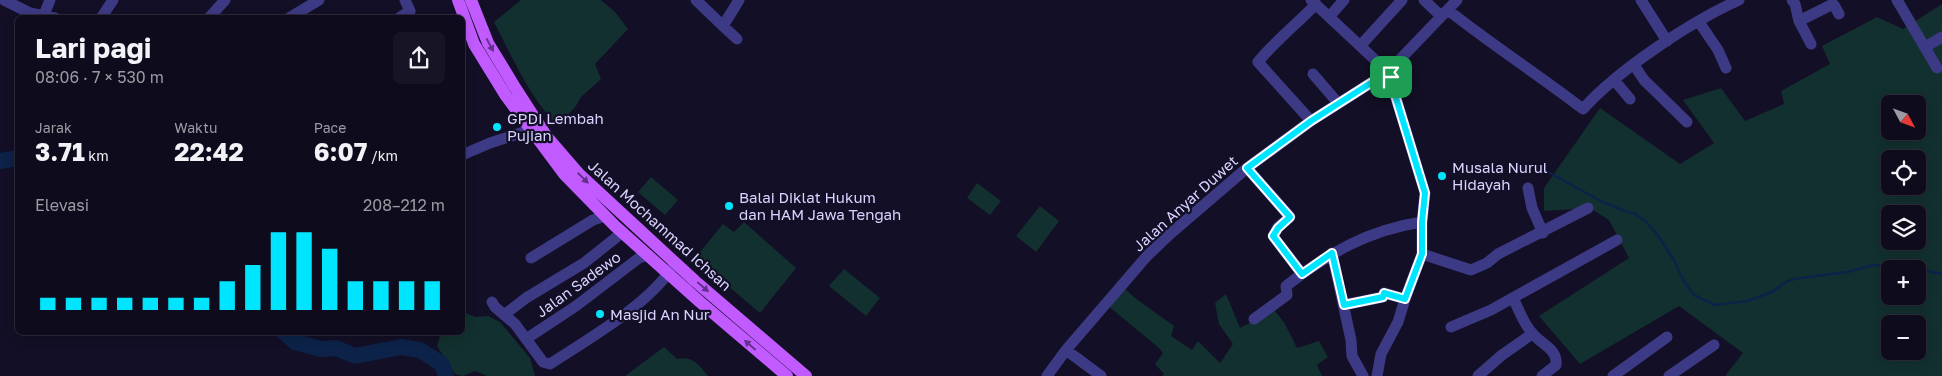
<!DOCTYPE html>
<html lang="id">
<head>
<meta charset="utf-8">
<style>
	:root { --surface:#0e0b1c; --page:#171425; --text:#f1f3f6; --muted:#9b9ba3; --line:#2e2b3b; --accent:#00e5ff }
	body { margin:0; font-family:"Golos Text",sans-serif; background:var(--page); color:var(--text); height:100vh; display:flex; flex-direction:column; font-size:19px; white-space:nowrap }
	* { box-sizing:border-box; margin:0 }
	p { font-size:16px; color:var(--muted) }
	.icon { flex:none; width:28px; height:28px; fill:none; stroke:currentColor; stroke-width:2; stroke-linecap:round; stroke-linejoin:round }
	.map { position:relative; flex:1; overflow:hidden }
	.sheet { position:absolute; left:15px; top:15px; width:450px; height:320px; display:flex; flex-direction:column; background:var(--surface); border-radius:8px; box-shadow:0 2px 12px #0003,0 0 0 1px var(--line) }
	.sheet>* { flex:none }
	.needle { width:32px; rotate:131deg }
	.fabs { position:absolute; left:1881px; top:95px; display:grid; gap:10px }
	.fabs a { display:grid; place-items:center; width:45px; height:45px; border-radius:8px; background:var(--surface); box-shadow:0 2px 12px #0003,0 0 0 1px var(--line); font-size:25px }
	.pin { position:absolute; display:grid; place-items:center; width:42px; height:42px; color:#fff; margin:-21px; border-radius:10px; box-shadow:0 2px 8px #0006 }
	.round { display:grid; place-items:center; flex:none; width:52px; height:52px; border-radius:8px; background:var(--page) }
	.overview { display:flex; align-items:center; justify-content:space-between; height:85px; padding:0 20px }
	h1 { font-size:28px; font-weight:700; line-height:38px }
	.stats { display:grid; grid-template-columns:repeat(3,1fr); gap:8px; height:85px; padding:5px 20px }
	.stats div { display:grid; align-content:center }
	.stats b { font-size:25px; font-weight:700 }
	.stats small { font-size:14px; font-weight:400 }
	.stats p { font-size:14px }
	.chart { height:140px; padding:10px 20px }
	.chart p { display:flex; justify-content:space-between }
	.chart svg { width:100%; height:90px; margin-top:5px; stroke:var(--accent); stroke-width:6 }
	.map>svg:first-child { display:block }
</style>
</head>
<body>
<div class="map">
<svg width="1942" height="376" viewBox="0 0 1942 376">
	<rect width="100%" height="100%" fill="#130f26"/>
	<path fill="#12302f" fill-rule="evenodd" d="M521,0h80l14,12 13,17 -33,35 6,15 -20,18 -5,9 -18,20c-27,-26 -47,-71 -64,-104z
		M1942,4v372h-217l18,-23 -64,-47 -99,58 -41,-48 90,-58 -20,-38 -19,-12 -46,3v-23l56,-80 80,56 34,-21 -31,-43 38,-12 24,33 39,-17 -3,-13 49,-27 -8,-18 55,-29 26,12zM1890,104h28v27h-28zM1890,159h28v27h-28zM1890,214h28v27h-28zM1890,269h28v27h-28zM1890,324h28v27h-28z
		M651,177l27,23 -13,15 -27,-23z
		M977,183l24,18 -11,14 -23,-17z
		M1040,206l19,15 -23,31 -20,-16z
		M744,222l52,46 -36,45 -65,-55 28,-34 11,8z
		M844,269l36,29 -14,18 -37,-30z
		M1123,287l12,11 39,28 -3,10 21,14 6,-9 22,22 13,-19 -14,-20 -4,-21 11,-9 14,34 34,-18 10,12 13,26 22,-7 9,16 -11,8 5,11h-160l2,-2 -9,-10 8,-11 -4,-5 -52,-43z
		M463,312l12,5 13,-1 12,6 30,36 5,18h-48l-12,-5 -12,5 -8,-2 -18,-28 4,-13 21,-1z
		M664,347l13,12c16,-3 21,5 31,17h-83z"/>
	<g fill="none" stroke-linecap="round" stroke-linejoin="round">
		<path stroke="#0c2248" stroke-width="2.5" d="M1539,167l60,33 20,9 16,5 10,7 12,13 17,26 11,23 9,12 21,10 32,-4 25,-9 14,-10 8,-3 53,-7 27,-7 42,4
			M1918,269l24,5"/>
		<path stroke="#0c2248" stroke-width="16" d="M0,161l18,-3
			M284,332l11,10 26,7 15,-1 19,8 46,-9 19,3 22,14 4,12"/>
		<path stroke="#3d3a85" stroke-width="11" d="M4,0l26,13 25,5
			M696,0l27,26 16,-26
			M1311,0l77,72 37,121 -3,29v32l-17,45 -7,23 -17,32 -4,22
			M1424,0l17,16
			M1641,0l26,41
			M1792,0l3,4 4,17 12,23
			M1897,0l40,68
			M1448,10c44,35 91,65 135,99 35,-39 107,-87 156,-109
			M44,15l6,-15
			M1330,16l14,-16
			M101,18l12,-18
			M209,18l16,-18
			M289,18l30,-18
			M399,18l11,-7 -5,-11
			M1799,21l32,-16h3l5,9
			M1699,22l19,28 8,18
			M723,26l14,13
			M1361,45l41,-45
			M1925,47l17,-10
			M1634,65l10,15 43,42
			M1313,74l25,29
			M1614,80l16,19
			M1311,121l-53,-59c17,-21 39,-38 58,-58
			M462,155l28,-12 40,-13
			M1247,168l43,49 -12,10 -5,9 29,38
			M1528,188l4,20 11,25
			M1332,253l19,87 1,16 11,20
			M1422,254l49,16 16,-7 11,-9 90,-46
			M531,258l62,-38 12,-4
			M1513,298c6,12 11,27 20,36 9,11 25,15 23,31l-14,11
			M492,302l3,5 20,17 28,38 7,2c38,-25 100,-60 123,-98
			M1344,305l39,-8 1,-4 21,6
			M504,315l22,-17 58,-35 39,-31
			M1254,319l33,-24 -1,-9c43,-33 82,-56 136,-64
			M1451,327l40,-17 126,-70
			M526,339l50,-33 63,-48 9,-3
			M1066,350l35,26
			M1047,376l19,-26 81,-94 23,-22 77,-66 64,-47 77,-49 69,-72
			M1478,376l24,-21 30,-21
			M1613,376l54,-39
			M1669,376l45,-31"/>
		<path stroke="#c25bff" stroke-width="12" d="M458,0l16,44 32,52 58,78 51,52 85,76 87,74
			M471,0l17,43 28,46 31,48 32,37 116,107 111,95"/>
	</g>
	<defs><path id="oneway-solid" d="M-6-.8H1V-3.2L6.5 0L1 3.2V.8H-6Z" transform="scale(1.25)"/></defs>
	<g fill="#623188">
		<use href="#oneway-solid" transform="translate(490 45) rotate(62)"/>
		<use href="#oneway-solid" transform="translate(583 178) rotate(44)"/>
		<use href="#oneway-solid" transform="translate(703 287) rotate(41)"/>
		<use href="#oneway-solid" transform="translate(750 345) rotate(-139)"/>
	</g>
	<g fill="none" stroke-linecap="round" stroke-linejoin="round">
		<g stroke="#fff" stroke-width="10">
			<path id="route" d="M1388,72l37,121 -3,29v32l-17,45 -21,-6 -1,4 -39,8 -12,-52 -30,21 -29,-38 5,-8 12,-11 -43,-49 64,-47z"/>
		</g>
		<use href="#route" stroke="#00e5ff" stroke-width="6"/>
	</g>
	<g fill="#00e5ff" stroke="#130f26" stroke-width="2">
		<circle cx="497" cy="127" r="5"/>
		<circle cx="1442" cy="176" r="5"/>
		<circle cx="729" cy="206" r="5"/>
		<circle cx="600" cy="314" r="5"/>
	</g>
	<g text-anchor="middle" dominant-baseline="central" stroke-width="4.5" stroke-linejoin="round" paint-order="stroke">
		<g font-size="15" fill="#d9d4ff" stroke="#130f26" text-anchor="start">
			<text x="507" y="118">GPDI Lembah<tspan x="507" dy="17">Pujian</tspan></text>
			<text x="1452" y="167">Musala Nurul<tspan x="1452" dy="17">Hidayah</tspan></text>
			<text x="739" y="197">Balai Diklat Hukum<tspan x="739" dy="17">dan HAM Jawa Tengah</tspan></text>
			<text x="610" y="314">Masjid An Nur</text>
		</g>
		<g font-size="15" fill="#d9d4ff" stroke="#130f26">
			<text transform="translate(1185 203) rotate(-42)">Jalan Anyar Duwet</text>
			<text transform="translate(660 225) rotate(42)">Jalan Mochammad Ichsan</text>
			<text transform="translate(578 284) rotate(-36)">Jalan Sadewo</text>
		</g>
	</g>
</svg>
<div class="fabs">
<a><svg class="needle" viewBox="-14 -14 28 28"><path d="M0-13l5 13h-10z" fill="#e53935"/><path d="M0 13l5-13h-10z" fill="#9b9ba3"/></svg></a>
<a><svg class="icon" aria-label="locate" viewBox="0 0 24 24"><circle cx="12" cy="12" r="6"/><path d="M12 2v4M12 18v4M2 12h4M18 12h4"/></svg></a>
<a><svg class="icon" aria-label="layers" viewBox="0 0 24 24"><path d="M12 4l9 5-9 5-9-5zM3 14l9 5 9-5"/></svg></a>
<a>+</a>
<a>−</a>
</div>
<div class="pin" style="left:1391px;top:77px;background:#1e9e55"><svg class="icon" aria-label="arrive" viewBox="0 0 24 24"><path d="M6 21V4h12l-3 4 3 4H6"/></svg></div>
<section class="sheet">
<div class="overview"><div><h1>Lari pagi</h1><p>08:06 · 7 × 530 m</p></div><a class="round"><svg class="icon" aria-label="share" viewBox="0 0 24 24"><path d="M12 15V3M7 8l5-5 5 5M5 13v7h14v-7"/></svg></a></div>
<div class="stats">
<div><p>Jarak</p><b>3.71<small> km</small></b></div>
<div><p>Waktu</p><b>22:42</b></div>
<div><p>Pace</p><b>6:07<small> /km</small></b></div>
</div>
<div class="chart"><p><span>Elevasi</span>208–212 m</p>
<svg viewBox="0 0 160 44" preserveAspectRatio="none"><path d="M5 44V38M15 44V38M25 44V38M35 44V38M45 44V38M55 44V38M65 44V38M75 44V30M85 44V22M95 44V6M105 44V6M115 44V14M125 44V30M135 44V30M145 44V30M155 44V30"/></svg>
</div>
</section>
</div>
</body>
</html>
